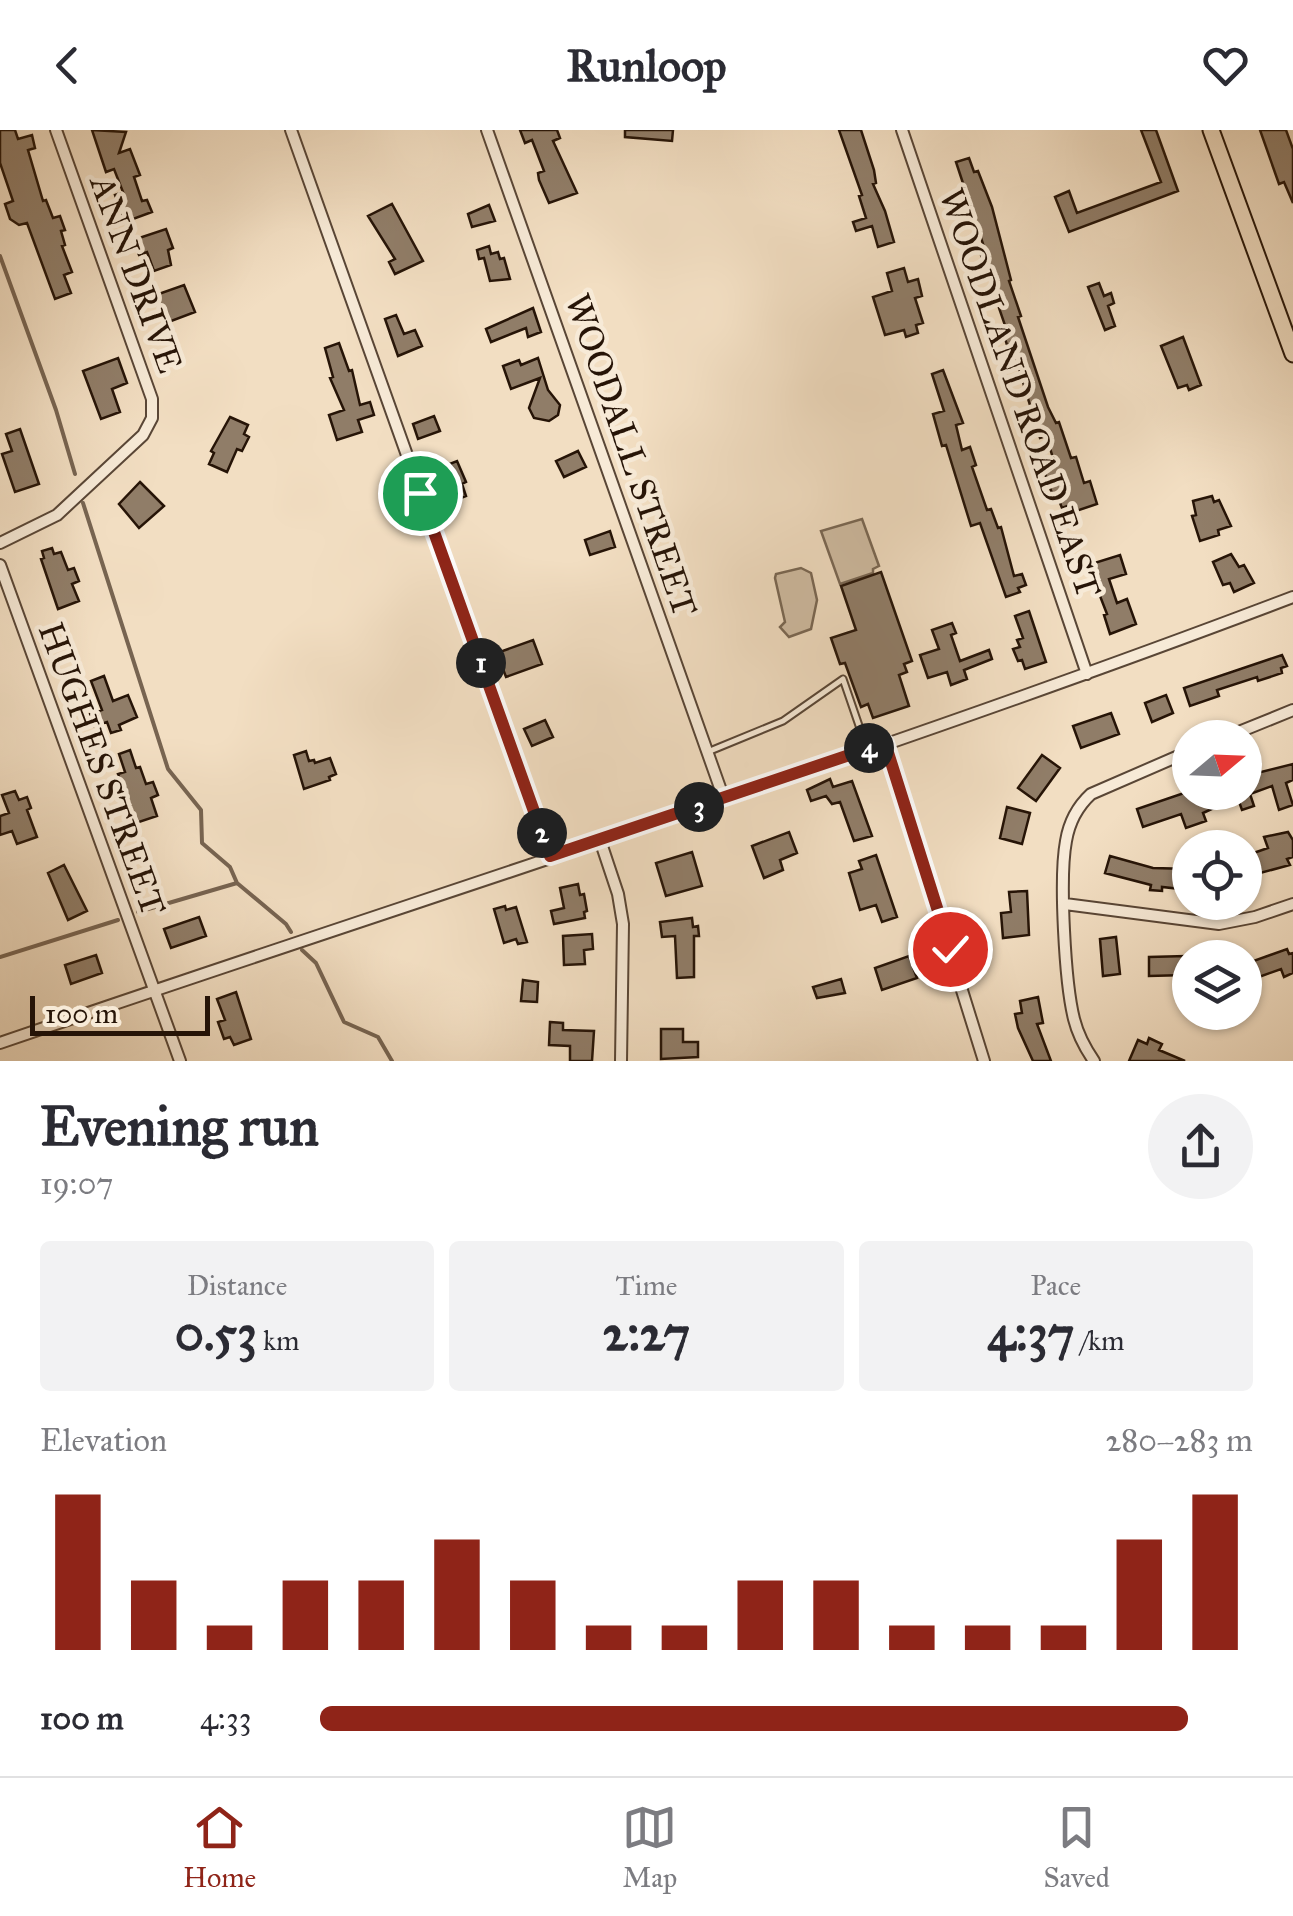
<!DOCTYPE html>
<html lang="en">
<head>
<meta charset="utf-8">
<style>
	:root { --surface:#fff; --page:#f2f2f3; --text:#2b2b33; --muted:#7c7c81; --line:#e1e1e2; --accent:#8f2418 }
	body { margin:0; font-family:"IM FELL Great Primer",serif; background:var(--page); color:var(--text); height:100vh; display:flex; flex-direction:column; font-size:38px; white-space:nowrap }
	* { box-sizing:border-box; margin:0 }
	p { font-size:32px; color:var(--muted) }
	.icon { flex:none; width:55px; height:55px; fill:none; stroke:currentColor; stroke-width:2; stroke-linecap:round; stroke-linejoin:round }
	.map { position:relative; height:931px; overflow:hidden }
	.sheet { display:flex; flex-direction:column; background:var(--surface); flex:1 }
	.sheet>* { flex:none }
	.needle { width:65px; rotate:71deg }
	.buttons { position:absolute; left:1172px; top:590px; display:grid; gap:20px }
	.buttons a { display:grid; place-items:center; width:90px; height:90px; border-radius:50%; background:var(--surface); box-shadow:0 2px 8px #0004; font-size:50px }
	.scale { position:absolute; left:30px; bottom:25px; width:180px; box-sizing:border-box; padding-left:10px; border:5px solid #261407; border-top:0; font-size:28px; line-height:35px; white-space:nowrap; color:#261407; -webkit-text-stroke:8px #f7ead7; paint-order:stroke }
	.pin { position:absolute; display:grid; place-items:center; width:85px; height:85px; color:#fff; margin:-42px; border:5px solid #fff; border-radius:50%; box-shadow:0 2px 10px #0007 }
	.km { position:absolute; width:50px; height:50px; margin:-25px; border-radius:50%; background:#222; color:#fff; font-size:28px; line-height:50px; text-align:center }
	.round { display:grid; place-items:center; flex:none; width:105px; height:105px; border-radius:52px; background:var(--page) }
	.overview { display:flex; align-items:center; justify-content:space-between; height:170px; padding:0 40px }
	h1 { font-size:55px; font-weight:700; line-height:75px }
	.stats { display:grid; grid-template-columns:repeat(3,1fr); gap:15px; height:170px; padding:10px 40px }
	.stats div { display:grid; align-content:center; border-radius:10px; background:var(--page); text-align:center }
	.stats b { font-size:50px; font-weight:700 }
	.stats small { font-size:28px; font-weight:400 }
	.stats p { font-size:28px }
	.chart { height:280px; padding:20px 40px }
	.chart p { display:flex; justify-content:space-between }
	.chart svg { width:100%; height:180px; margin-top:10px; stroke:var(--accent); stroke-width:6 }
	ul { padding:0 40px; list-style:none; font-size:32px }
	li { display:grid; grid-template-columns:160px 120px 1fr; align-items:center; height:75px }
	li i { height:25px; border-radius:12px; background:var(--accent) }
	header { display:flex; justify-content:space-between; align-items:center; height:130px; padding:0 40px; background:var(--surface); font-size:45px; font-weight:700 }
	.tabs { display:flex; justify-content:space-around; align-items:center; height:140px; border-top:2px solid var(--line); background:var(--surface); font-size:28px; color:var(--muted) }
	.tabs a { display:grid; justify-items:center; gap:5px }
	.tabs .on { color:var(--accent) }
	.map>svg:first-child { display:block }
</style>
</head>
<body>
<header><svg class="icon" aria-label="back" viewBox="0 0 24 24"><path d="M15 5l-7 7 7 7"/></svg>Runloop<svg class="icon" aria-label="heart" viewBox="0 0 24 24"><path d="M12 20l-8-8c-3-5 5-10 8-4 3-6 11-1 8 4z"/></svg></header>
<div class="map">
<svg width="1293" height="931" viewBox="0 0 1293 931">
	<rect width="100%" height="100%" fill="#f2dec2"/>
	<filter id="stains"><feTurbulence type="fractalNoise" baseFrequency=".002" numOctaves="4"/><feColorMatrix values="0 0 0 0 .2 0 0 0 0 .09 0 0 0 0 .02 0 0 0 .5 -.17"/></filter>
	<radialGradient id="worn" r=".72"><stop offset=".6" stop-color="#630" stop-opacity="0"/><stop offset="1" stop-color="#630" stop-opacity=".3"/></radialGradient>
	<path fill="#cfbca2" stroke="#7a6854" stroke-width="2.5" d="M862,389l17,47 -6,3v4l-33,11 -19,-53z
		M801,438l10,5 6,27 -6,29 -22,8 -9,-10 5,-5 -10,-44 1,-4z"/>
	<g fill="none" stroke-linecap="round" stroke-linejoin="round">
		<path stroke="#776451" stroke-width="4" d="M0,126l56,154 19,64
			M83,373l85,266 33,41 1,33 28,24 7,16
			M138,782l99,-29 49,41 5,8
			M302,820l14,13 28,59 34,15 14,24
			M0,827l118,-37"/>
	</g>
	<path fill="#907d68" stroke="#261407" stroke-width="2.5" d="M0,0h15l3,9 14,-4 3,13 -7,2 15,51 3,-1 7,18 7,-2 5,14 -4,1 4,14 -3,1 10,26 -8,3 7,18 -16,6 -28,-76 -8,2 -9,-6 -5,-15 8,-3 -13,-38z
		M92,0l34,2 -7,21 11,-4 10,26 -6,2 8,24 5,-1 5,12 -27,10 -10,-27 8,-3 -9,-23 -8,3z
		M520,0h37l3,8 -7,3 24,52 -28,10 -10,-23 -1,-7 6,-2 -12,-31 -7,3z
		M625,0h48l-1,11 -47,-4z
		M839,0h22l13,40 2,13 -3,1 12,27 9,31 -16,5 -6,-21 -16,5 -3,-9 13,-4 -7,-22 3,-1z
		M1141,0h15l22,61 -109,41 -14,-35 14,-6 8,22 84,-31z
		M1260,0h26l7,19v54l-9,-21 -5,2z
		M969,28l5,14 4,-1 14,36 19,73 -2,1 12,35 -3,1 30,90 8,16 3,-1 12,36 5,-1 8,26 6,-2 7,23 -27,9 -3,-7 -5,2 -4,-10 -4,1 -11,-31 12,-4 -9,-28 -6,2 -22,-72 -4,1 -4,-12 -6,-20 4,-1 -9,-26 4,-1 -22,-52 5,-2 -30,-91z
		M392,74l31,57 -28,13 -6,-12 6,-3 -27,-43z
		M489,75l6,16 -23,6 -4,-13z
		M166,99l7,19 -5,2 3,15 -17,6 -7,-19 -8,3 -6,-15z
		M489,116l2,8 7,-2 2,7 4,-1 6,21 -20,2 -6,-23 -5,1 -2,-9z
		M904,138l4,14 10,-3 4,17 -7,2 8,25 -7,2 2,8 -12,4 -2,-7 -19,5 -12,-38 19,-6 -5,-18z
		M1099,153l5,13 7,-3 3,10 -6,3 7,20 -10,4 -17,-43z
		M184,155l11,27 -29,11 -13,-27z
		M533,178l8,24 -13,5 -2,-9 -35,14 -5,-13z
		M396,185l8,19 11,-4 7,16 -24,10 -13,-37z
		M1183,207l18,48 -12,5 -2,-5 -9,3 -17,-42z
		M339,213l10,28 3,-1 8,35 10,-3 4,13 -16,5 4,12 -25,8 -8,-25 15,-5 -14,-32 3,-1 -8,-29z
		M118,228l9,25 -15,6 8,23 -19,7 -18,-48z
		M538,228l10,32 12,15 -2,10 -9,6 -15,-3 -5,-10 11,-30 -29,11 -8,-23 16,-6 2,5z
		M943,240l20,53 -7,2 6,25 8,-3 6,18 -4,2 15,43 4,-1 7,19 3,-1 13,49 8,-2 4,11 -8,3 2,4 -14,5 -26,-74 -9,3 -25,-81 -4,1 -9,-32 11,-3 -12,-37z
		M434,286l6,15 -22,8 -5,-15z
		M230,287l18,8 -4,9 5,3 -7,14 -5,-2 -10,23 -18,-8 5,-11 -3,-2z
		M20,299l19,55 -24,8 -13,-38 10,-3 -6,-17z
		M578,321l8,16 -22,10 -8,-16z
		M457,331l9,21 -4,2 4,12 -10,4 -14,-33z
		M140,352l24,24 -25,22 -20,-24z
		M1212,366l2,6 5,-2 12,26 -13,4 1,5 -19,6 -8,-25 4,-1 -3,-14z
		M610,401l5,16 -25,8 -5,-15z
		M52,418l2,6 7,-2 7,18 6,-2 5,13 -7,3 7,17 -21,8 -17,-50 3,-1 -2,-7z
		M1231,424l8,13 5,-2 10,18 -20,9 -4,-9 -7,2 -10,-23z
		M1120,425l6,19 -17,5 8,24 10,-4 9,25 -26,10 -6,-19 3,-1 -19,-49z
		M881,442l31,89 -8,3 3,8 -8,3 10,31 -36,12 -5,-14 -7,3 -16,-44 -5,1 -9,-26 25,-8 -15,-44z
		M1029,481l17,51 -21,7 -3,-9 -4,1 -5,-12 7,-2 -3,-7 6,-2 -8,-22z
		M952,493l4,10 -5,2 9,26 29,-11 3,9 -28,11 3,9 -16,6 -4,-13 -19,6 -8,-23 19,-6 -7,-19z
		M533,510l9,24 -36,13 -9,-24z
		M1282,525l5,11 -6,2 1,5 -24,8 -1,-4 -40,13 2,6 -29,10 -6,-18z
		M104,546l9,25 15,-6 9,22 -18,8 2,5 -10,3 -4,-11 -13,4 -4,-12 12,-4 -11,-29z
		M1166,565l7,18 -21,9 -7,-19z
		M1111,583l8,21 -38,14 -8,-22z
		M545,590l8,17 -21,9 -8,-17z
		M130,620l6,18 4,-1 6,17 7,-2 5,13 -7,3 6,18 -21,7 -18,-49 7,-2 -6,-18z
		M306,621l3,10 5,-1 1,3 15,-5 6,16 -7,3 1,3 -26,9 -10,-34z
		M1042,625l18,13 -24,33 -18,-13z
		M1293,634v16l-7,3 7,22 -14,5 -7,-24 -22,8 4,12 -12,4 -5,-14 -25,9 2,3 -11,5 3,8 -20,7 -5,-14 -38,13 -6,-18 50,-17h58v-16z
		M830,649l3,8 19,-6 20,55 -18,5 -14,-39 -8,2 -6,-8 -15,5 -4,-11z
		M15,661l4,9 8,-3 4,11 -4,2 10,27 -20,7 -5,-13 -12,4v-19l9,-3 -7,-18z
		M1007,677l23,6 -8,31 -22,-6z
		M789,702l8,21 -17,7 3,10 -19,8 -12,-32z
		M1288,702l5,8v17l-6,2 3,6 -45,12v-21l23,-8 -4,-11z
		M692,722l10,34 -36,10 -10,-33z
		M876,725l21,62 -15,5 -6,-17 -16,5 -11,-37 13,-4 -3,-8z
		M1110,726l43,12 37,1v21l-28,-3v4l-12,-1 1,-5 -46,-12z
		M64,735l23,46 -19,9 -20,-47z
		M578,754l2,11 4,-1 3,17 -3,1 1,6 -31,6 -3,-13 13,-3 -4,-20z
		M1027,761l2,44 -26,3 -2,-25 10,-1 -2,-20z
		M505,776l1,4 10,-3 11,35 -9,2 -2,-5 -12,4 -10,-34z
		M199,787l7,19 -35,12 -7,-19z
		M692,788l1,9 5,-1 1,10h-5v41l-17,1 -2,-42 -13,1 -2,-15z
		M592,804l1,15 -9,1 1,14 -21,1 -1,-29z
		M1116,807l4,37 -17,2 -3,-37z
		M1287,819l2,5 4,-1v20l-9,4 -3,-8 -25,9 2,4 -10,4 -3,-22z
		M96,825l6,18 -31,11 -6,-19z
		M909,826l8,22 -35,12 -7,-22z
		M1186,826v19l-37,1v-19z
		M841,849l4,14 -28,5 -4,-11z
		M523,850l15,2 -1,20 -16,-1z
		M236,862l15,47 -17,6 -4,-8 -6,2 -6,-17 7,-2 -8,-21z
		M1038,867l5,26 -6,1 14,37h-18l-15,-33 -3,-14 7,-1 -2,-12z
		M550,892l13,1v7l31,1 -2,30h-22v-15l-21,-1z
		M661,899h22v13h15v15l-37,2z
		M1149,908l13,6 -3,6 26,11h-56l9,-21 9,4z"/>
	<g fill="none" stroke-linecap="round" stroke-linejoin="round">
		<g stroke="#594636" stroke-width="9">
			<path id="lane" d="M710,621l73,-30 60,-42 24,70"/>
		</g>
		<g stroke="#594636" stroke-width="14">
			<path id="street" d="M291,0l259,726
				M487,0l237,669
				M902,0l185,544
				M0,413l57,-28 86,-80 9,-17v-19l-96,-269
				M0,435l180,496
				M1224,608l69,-28
				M885,613l99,318
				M600,710l18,54 5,30 -2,137
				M1065,774l154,20 36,-7 38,-13
				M0,913c431,-148 867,-284 1293,-446
				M1094,931c-9,-13 -16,-26 -20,-42 -9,-36 -15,-141 -8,-178 3,-18 12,-35 25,-47l99,-43"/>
		</g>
		<g stroke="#261407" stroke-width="19">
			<path id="primary" d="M1211,0l82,224"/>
		</g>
		<use href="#lane" stroke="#f7ead7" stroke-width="5"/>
		<use href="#street" stroke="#f7ead7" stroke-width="10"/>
		<use href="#primary" stroke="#f2dec2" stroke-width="15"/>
	</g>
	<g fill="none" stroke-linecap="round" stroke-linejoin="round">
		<g stroke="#fff" stroke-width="20">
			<path id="route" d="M420,363l130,363 335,-113 65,206"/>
		</g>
		<use href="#route" stroke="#8f2418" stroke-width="12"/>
	</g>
	<g text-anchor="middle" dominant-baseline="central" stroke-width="9" stroke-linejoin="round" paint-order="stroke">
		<g font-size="35" fill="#261407" stroke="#f7ead7">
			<text transform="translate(136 144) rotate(70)">ANN DRIVE</text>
			<text transform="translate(1020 263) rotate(71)">WOODLAND ROAD EAST</text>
			<text transform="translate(631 325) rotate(71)">WOODALL STREET</text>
			<text transform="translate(102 639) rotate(70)">HUGHES STREET</text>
		</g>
	</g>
	<rect width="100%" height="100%" filter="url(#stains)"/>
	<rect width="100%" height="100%" fill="url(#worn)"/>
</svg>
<div class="buttons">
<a><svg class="needle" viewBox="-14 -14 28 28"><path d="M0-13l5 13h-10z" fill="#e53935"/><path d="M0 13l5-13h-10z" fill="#7c7c81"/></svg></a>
<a><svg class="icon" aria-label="locate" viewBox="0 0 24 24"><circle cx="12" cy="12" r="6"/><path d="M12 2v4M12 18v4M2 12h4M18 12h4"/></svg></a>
<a><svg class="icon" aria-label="layers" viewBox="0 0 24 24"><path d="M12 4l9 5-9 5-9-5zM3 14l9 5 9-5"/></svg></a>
</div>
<div class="scale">100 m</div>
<div class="pin" style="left:420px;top:363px;background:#1e9e55"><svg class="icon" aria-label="arrive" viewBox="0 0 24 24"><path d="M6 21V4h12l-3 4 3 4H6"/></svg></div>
<div class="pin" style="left:950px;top:819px;background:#d93025"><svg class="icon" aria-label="check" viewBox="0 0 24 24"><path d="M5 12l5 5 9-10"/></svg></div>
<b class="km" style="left:481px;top:533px">1</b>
<b class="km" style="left:542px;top:703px">2</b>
<b class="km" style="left:699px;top:677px">3</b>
<b class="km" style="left:869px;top:618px">4</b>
</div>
<section class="sheet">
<div class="overview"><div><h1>Evening run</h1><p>19:07</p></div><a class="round"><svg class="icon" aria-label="share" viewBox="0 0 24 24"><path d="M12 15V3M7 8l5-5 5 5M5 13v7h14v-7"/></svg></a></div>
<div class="stats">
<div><p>Distance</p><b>0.53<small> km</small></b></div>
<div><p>Time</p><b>2:27</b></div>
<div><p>Pace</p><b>4:37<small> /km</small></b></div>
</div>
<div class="chart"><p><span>Elevation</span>280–283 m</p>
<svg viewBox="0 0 160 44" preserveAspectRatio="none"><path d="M5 44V6M15 44V27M25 44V38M35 44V27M45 44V27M55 44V17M65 44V27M75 44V38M85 44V38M95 44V27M105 44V27M115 44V38M125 44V38M135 44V38M145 44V17M155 44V6"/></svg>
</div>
<ul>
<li><b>100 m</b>4:33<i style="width:93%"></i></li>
</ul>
</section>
<nav class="tabs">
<a class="on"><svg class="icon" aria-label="home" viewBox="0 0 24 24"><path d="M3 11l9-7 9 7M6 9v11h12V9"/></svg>Home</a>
<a><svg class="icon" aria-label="map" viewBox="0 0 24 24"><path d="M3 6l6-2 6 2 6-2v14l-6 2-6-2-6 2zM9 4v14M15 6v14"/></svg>Map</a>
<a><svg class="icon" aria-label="saved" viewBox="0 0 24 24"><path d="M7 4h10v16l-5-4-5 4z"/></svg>Saved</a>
</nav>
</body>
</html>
